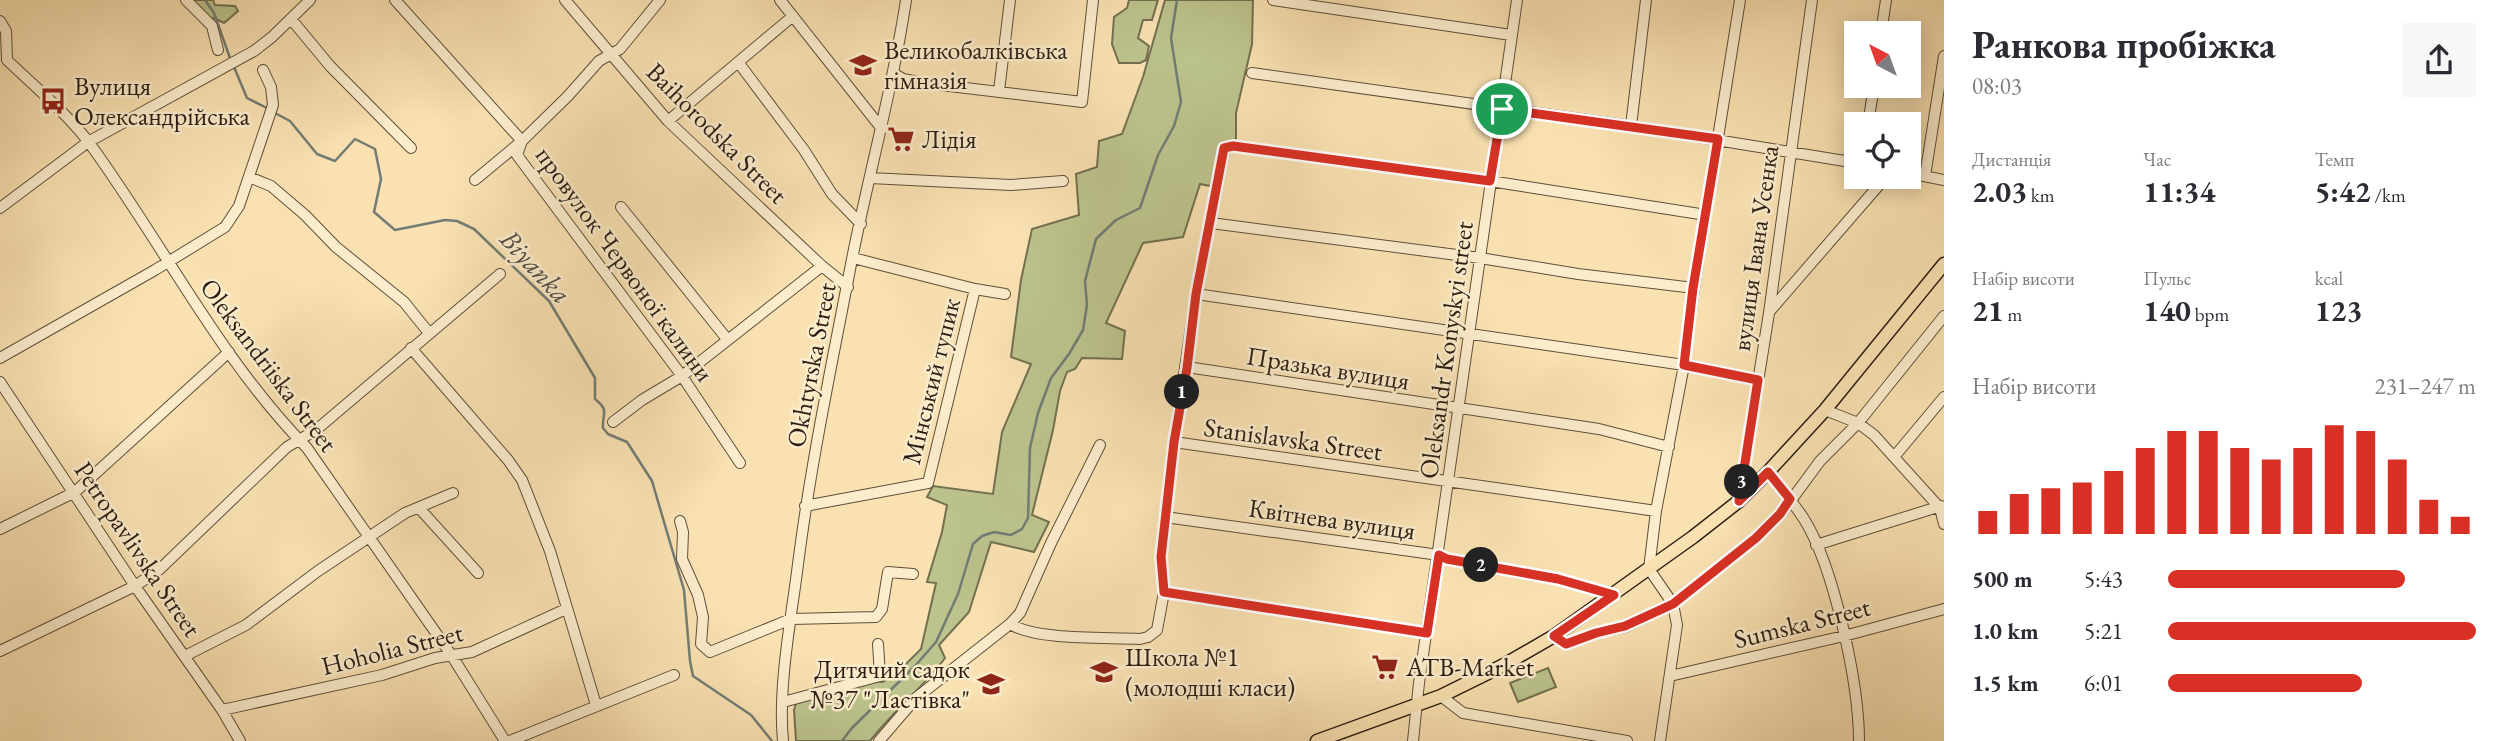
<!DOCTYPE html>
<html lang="uk">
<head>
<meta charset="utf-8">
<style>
	:root { --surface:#fff; --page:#f7f7f7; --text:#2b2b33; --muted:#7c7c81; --accent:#d93025 }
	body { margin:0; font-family:"EB Garamond",serif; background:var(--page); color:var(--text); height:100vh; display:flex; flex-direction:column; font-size:26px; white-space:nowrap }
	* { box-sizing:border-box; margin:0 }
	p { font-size:23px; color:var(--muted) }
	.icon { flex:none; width:38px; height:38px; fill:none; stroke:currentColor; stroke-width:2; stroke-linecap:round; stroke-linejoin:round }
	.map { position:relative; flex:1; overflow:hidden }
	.side { display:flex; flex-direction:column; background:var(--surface); width:560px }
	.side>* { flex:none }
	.needle { width:46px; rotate:319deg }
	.tools { position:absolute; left:1844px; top:21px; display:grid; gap:14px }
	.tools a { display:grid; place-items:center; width:77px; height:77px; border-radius:0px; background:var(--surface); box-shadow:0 4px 18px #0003; font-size:35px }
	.pin { position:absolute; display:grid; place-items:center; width:60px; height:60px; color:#fff; margin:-30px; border:4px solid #fff; border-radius:50%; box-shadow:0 2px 7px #0007 }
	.km { position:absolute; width:35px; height:35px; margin:-18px; border-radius:50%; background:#222; color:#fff; font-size:19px; line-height:35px; text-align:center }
	.round { display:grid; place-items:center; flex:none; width:74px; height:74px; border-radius:0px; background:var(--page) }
	.overview { display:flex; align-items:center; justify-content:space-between; height:119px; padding:0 28px }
	h1 { font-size:38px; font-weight:700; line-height:52px }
	.figures { display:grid; grid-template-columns:repeat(3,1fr); gap:10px; height:119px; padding:7px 28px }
	.figures div { display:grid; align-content:center }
	.figures b { font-size:30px; font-weight:700 }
	.figures small { font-size:19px; font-weight:400 }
	.figures p { font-size:19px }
	.chart { height:196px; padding:14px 28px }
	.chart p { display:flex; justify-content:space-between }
	.chart svg { width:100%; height:126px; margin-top:7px; stroke:var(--accent); stroke-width:6 }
	ul { padding:0 28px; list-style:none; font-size:23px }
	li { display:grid; grid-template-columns:112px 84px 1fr; align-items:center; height:52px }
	li i { height:18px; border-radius:9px; background:var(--accent) }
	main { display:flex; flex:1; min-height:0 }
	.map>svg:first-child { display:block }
</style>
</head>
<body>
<main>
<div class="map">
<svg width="1944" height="741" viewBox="0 0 1944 741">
	<rect width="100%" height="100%" fill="#f9e1b1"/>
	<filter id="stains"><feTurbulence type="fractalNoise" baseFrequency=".00286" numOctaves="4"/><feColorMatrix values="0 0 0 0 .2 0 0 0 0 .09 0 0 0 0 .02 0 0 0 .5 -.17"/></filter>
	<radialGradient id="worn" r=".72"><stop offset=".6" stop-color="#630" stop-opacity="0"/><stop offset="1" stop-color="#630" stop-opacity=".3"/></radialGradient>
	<path fill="#bcc38d" stroke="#737050" stroke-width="2" d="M192,0h21l2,5 20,1 3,5 -14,12 -10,-5 -5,2z
		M1129,0h29l-6,20h-9l-5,18 11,8 -3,14 -6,3h-21l-7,-19 2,-27 13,-9z
		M1165,0h88l-1,44 -16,69v26l-13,7 -13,40 -10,-2 -17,53 -40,6 -37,80 19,8 -3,28 -40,-1 -7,11 -8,3 -7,19 -7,39 -21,85 17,7 -15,30 -43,-10 -22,70 -30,33 6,13c-22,30 -52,53 -75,83h-74l-2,-31 3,-10 75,-19 11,1 18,-13 20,-20 15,-66 -9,-1 15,-50 5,-27 -20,-8 6,-11 60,8 9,-62 29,-68 -20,-7 10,-77 11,-51 47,-14 -3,-41 21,-7 2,-26 23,-7 21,-57z
		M1548,668l8,19 -38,15 -8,-19z"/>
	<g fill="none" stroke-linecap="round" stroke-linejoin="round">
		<path stroke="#727c75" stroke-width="2.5" d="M205,0l9,13 17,48
			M234,67l13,31 20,10
			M273,112l17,9 27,33 18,7 20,-22 20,10 6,30 -7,33 21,18 50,-10 12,1 17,8 75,72 46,77v21c15,12 7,14 8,29l5,6 19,8 25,39 32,109 6,71 3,15 58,39 21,26
			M842,741l9,-12 64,-63 21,-24 22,-48 15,-50 9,-8 12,-4 17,3 11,-6 6,-11 2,-70 8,-35 13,-35 18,-24 14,-24 4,-25 -2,-24 11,-42 20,-19 24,-12 18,-53 16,-29 7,-24 -10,-64 6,-38"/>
		<g stroke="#5e4f3a" stroke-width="12">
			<path id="minor" d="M186,0l26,26 6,24
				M395,0l127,141 -5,14 165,221 58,87
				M565,0l103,121 154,145 26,21
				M780,0l102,129
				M1273,0l238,35
				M291,19l39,47 81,82
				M0,21l6,10 1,29c26,25 62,55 83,84 73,100 129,214 217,304l145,208 53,85
				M1881,33l5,-33
				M738,62l66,88 28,44 29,30
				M893,73l10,6 21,4 158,19 11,-102
				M1252,73l379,53 226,37
				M999,91l11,-91
				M668,121l125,-105
				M1868,124l6,-38
				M1631,126l15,-126
				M1909,173l35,7
				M1925,176l19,-120
				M249,177l22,9 34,29 31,32 68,55 25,31
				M870,178l141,7 52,-4
				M475,180l47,-39 46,-45 31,-35 21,-12 40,-49
				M621,207l106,132
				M0,208l88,-66 166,-91 18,-14 38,-37
				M1211,223l269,35 98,16 116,14
				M853,258l122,31 30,5
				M1196,294l488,71 74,15
				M1769,312l117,-135
				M411,348l97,112 14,20 28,71 46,154
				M0,358l155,-88 70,-43 14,-21 34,-101 -2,-18 -8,-17
				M1187,367l412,62 70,18
				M0,382l135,204 87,124 18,31
				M1825,410l33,13 16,12 66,73 4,16
				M613,422l29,-22 40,-24 140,-110
				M1174,442l482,69
				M1894,457l50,-60
				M1768,472c12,15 25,30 36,47 30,48 55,165 55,222
				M1739,501l30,-188 43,-313
				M805,506l123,-23 47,-194
				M419,508l59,65
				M1165,517l274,38 8,4 111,20 56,16
				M680,521l3,11 -1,27 16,36 5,22 -2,27 9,8 81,-33 85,-2 6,-8 6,-37 25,2
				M0,529l75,-37 154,-140
				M1816,545l125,-39
				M1164,592l263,41
				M1010,624c29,17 95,13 130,15l8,-2 9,-7 7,-38 -3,-35 13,-115 22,-148 29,-146 8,-2 257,35 216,34
				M1554,636l12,8 30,-11 29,-6 48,-23 83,-66 25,-24 39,-53 38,-38 86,-107
				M0,651l135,-65 25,-17 127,-122 29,-17 184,-156
				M185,656l61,-31 72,-54 87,-58 48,-20
				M1670,676l174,-40 100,-27
				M1441,696l22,17 164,28
				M783,702l97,-26 -2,-32
				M222,710l160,-35 53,-17 37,-6 94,-43
				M510,741l164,-66
				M783,741c-5,-52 7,-116 14,-169 13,-105 35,-209 55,-313 17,-86 41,-172 54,-259
				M879,741l37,-43 94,-74 10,-11 31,-70 49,-98
				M1413,741l6,-58 98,-683
				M1660,741l17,-116 -4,-21 -24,-35 7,-58 28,-146 10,-77 46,-288"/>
		</g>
		<g stroke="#2a1e13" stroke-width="15">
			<path id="major" d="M1317,741l124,-45 61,-30 52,-30 139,-99 46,-36 29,-29 57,-62 119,-146"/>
		</g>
		<use href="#minor" stroke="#fbeccc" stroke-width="10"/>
		<use href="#major" stroke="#f9e1b1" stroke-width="12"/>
	</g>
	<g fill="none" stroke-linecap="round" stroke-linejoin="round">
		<g stroke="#fff" stroke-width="14">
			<path id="route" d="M1502,109l216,30 -25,149 -9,77 74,15 -19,121 29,-29 22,27 -10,15 -24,24 -83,66 -48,22 -29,7 -30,11 -12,-8 60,-41 -56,-16 -111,-20 -8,-4 -12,78 -263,-41 -3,-35 13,-115 13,-74 9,-74 28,-146 9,-2 257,35z"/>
		</g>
		<use href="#route" stroke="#d93025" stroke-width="9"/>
	</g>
	<defs>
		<g id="school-bare" transform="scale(2.1)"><path d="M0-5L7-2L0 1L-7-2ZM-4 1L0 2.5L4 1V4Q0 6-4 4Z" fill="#8f2418" stroke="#fbeccc" stroke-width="2.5" paint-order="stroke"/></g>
		<g id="bus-bare" transform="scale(2.1)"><path d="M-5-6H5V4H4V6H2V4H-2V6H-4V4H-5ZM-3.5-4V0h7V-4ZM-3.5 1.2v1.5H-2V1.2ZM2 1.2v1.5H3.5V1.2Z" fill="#8f2418" stroke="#fbeccc" stroke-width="2.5" paint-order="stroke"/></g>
		<g id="supermarket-bare" transform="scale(2.1)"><path d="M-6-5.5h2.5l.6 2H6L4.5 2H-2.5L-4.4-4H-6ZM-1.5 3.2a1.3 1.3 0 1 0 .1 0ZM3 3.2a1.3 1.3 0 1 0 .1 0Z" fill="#8f2418" stroke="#fbeccc" stroke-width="2.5" paint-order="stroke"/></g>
	</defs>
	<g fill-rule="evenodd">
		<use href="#school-bare" x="863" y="65"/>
		<use href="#bus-bare" x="53" y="101"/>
		<use href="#supermarket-bare" x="901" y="139"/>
		<use href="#supermarket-bare" x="1385" y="667"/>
		<use href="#school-bare" x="1104" y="672"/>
		<use href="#school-bare" x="991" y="684"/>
	</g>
	<g text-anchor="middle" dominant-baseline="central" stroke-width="5" stroke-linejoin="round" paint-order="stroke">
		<g font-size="26" fill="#2a1e13" stroke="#fbeccc" text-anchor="start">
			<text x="884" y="50">Великобалківська<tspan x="884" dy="30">гімназія</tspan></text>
			<text x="74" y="86">Вулиця<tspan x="74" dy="30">Олександрійська</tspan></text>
			<text x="922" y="139">Лідія</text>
			<text x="1125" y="657">Школа №1<tspan x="1125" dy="30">(молодші класи)</tspan></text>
			<text x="1406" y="667">ATB-Market</text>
			<text x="970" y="669" text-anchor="end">Дитячий садок<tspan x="970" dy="30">№37 "Ластівка"</tspan></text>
		</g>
		<g font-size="26" fill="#2a1e13" stroke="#fbeccc">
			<text transform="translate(717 133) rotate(45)">Baihorodska Street</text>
			<text transform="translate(1755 248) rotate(-82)">вулиця Івана Усенка</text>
			<text transform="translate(625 264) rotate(54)">провулок Червоної калини</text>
			<text transform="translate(1446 350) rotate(-82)">Oleksandr Konyskyi street</text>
			<text transform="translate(269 365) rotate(53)">Oleksandriiska Street</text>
			<text transform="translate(811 365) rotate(-79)">Okhtyrska Street</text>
			<text transform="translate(1328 368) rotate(9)">Празька вулиця</text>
			<text transform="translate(931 381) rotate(-76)">Мінський тупик</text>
			<text transform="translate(1293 439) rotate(8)">Stanislavska Street</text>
			<text transform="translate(1332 519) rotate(8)">Квітнева вулиця</text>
			<text transform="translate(138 549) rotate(56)">Petropavlivska Street</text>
			<text transform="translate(1802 623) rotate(-14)">Sumska Street</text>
			<text transform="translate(392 649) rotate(-14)">Hoholia Street</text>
		</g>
		<g font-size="28" font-style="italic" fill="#4e4d44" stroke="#fbeccc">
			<text transform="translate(536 266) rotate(47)">Biyanka</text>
		</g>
	</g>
	<rect width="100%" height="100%" filter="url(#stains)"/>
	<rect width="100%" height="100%" fill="url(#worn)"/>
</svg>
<div class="tools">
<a><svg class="needle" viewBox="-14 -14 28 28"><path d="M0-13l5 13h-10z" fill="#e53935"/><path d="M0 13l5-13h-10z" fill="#7c7c81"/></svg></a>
<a><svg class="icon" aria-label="locate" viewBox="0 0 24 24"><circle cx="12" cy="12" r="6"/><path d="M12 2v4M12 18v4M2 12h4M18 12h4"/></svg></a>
</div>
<div class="pin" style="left:1502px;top:109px;background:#1e9e55"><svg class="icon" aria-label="arrive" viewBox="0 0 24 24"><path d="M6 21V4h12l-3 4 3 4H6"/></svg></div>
<b class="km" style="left:1182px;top:392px">1</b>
<b class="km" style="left:1481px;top:565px">2</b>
<b class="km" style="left:1742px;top:482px">3</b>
</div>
<section class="side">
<div class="overview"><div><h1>Ранкова пробіжка</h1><p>08:03</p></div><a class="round"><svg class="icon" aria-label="share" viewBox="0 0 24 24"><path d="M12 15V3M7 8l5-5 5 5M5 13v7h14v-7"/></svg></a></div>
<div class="figures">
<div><p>Дистанція</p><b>2.03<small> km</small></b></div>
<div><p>Час</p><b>11:34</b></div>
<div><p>Темп</p><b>5:42<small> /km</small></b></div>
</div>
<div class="figures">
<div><p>Набір висоти</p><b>21<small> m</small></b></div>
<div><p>Пульс</p><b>140<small> bpm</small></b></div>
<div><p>kcal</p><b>123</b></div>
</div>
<div class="chart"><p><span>Набір висоти</span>231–247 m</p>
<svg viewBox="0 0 160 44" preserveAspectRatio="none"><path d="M5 44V36M15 44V30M25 44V28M35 44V26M45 44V22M55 44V14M65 44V8M75 44V8M85 44V14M95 44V18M105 44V14M115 44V6M125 44V8M135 44V18M145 44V32M155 44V38"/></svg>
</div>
<ul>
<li><b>500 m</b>5:43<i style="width:77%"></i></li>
<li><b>1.0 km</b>5:21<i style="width:100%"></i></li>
<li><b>1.5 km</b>6:01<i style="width:63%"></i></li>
</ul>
</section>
</main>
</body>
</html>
